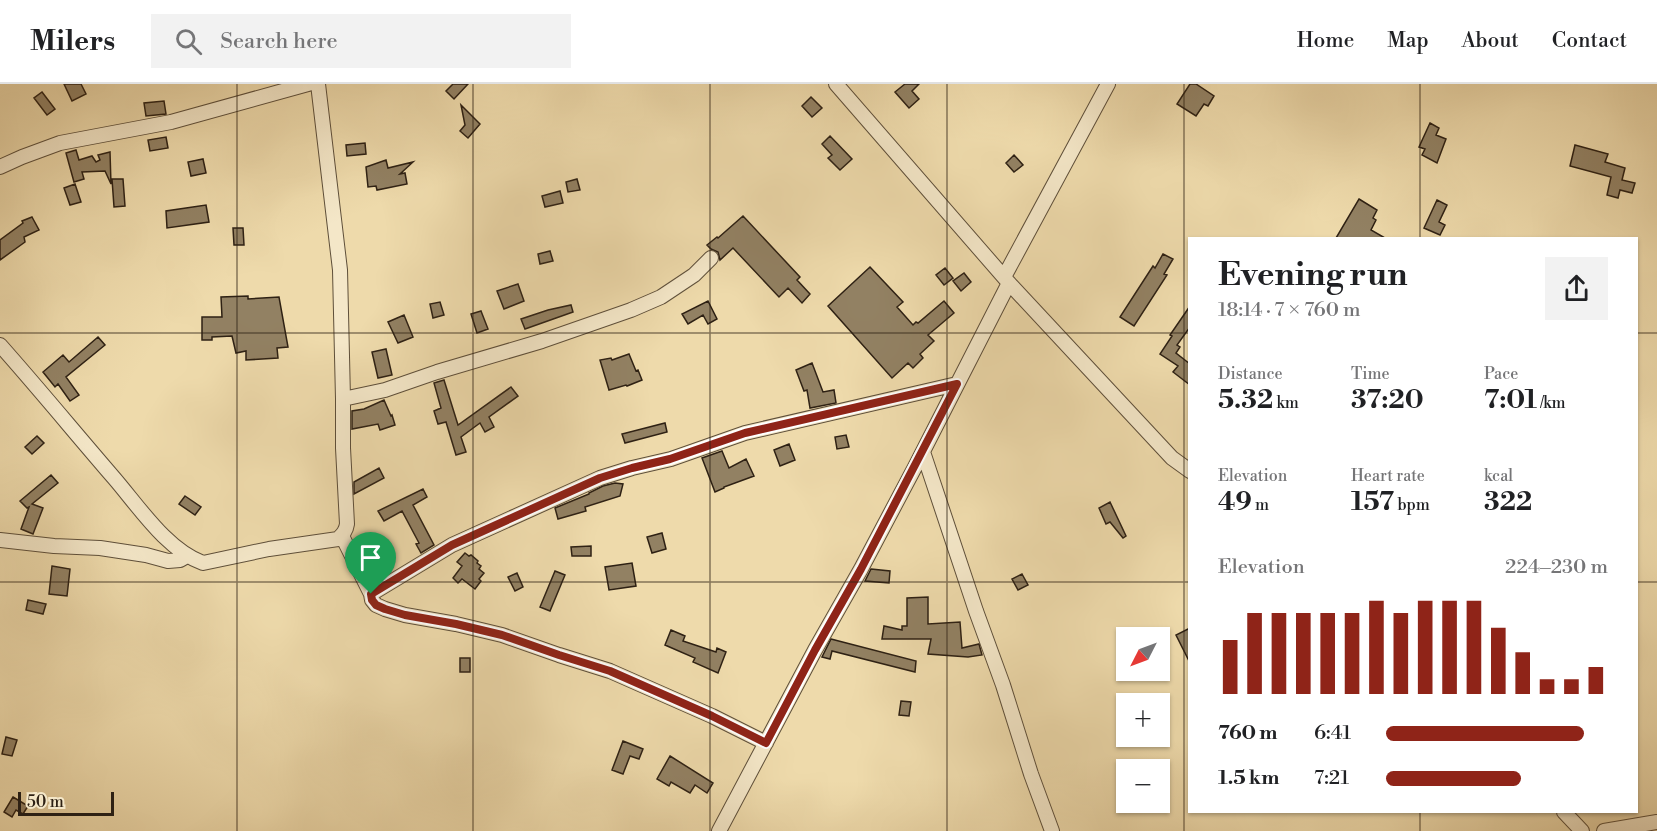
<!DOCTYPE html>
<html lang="en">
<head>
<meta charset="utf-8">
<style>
	:root { --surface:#fff; --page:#f2f2f2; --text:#202124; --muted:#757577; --line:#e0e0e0; --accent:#8f2418 }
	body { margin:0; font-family:"Libre Bodoni",serif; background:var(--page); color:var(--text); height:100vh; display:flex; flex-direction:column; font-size:22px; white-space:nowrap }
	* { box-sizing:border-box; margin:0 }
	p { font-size:20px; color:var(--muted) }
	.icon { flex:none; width:33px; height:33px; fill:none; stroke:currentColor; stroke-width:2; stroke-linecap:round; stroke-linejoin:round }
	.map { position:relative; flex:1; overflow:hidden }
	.panel { position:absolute; left:1188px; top:153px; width:450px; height:576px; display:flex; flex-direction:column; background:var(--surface); border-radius:0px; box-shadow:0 2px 4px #0004 }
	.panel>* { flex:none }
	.needle { width:39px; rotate:228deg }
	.fabs { position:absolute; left:1116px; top:543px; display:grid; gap:12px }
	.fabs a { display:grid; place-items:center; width:54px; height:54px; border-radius:0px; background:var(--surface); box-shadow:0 2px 4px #0004; font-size:30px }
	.scale { position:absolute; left:18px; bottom:15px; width:96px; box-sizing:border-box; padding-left:6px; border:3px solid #2e2114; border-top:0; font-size:16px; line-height:21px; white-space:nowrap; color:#2e2114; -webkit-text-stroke:4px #f4e7c8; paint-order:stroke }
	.pin { position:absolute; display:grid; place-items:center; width:51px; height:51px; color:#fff; margin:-62px -26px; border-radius:50% 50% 50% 0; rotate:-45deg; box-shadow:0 0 6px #0007 }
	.pin .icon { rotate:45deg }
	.round { display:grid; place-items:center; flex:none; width:63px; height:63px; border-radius:0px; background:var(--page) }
	.headline { display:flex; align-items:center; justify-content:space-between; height:102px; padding:0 30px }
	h1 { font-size:33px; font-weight:700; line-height:45px }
	.figures { display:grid; grid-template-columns:repeat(3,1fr); gap:9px; height:102px; padding:6px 30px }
	.figures div { display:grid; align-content:center }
	.figures b { font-size:26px; font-weight:700 }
	.figures small { font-size:16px; font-weight:400 }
	.figures p { font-size:16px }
	.chart { height:168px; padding:12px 30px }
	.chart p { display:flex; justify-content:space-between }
	.chart svg { width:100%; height:108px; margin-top:6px; stroke:var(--accent); stroke-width:6 }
	ul { padding:0 30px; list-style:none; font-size:20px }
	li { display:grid; grid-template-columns:96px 72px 1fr; align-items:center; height:45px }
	li i { height:15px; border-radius:8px; background:var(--accent) }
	header { display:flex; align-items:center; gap:36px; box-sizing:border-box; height:84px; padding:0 30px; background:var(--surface); border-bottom:2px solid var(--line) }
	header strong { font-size:28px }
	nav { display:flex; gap:33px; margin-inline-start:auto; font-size:21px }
	.search { width:420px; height:54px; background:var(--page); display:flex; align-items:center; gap:15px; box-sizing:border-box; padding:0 21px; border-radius:0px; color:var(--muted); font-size:22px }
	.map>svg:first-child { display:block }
</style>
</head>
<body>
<header>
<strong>Milers</strong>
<div class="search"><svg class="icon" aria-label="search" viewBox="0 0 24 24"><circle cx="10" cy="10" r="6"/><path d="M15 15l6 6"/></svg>Search here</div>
<nav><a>Home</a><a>Map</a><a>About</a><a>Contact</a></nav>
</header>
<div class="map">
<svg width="1657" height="747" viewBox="0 0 1657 747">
	<rect width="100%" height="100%" fill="#eedaab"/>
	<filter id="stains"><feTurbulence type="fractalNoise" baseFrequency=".00333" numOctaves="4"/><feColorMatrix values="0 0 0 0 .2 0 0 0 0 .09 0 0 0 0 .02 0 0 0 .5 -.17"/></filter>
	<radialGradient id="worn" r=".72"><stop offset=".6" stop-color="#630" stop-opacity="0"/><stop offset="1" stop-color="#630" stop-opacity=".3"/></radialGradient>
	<path fill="#928163" stroke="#2e2114" stroke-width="1.5" d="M64,0h17l5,10 -14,7z
		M453,0h15l-14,15 -8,-8z
		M905,0h14l-7,7 7,8 -10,9 -14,-16z
		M1190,0h6l18,12 -6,10 -4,-2 -8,12 -19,-12z
		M42,8l13,17 -8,6 -13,-17z
		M811,13l11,11 -10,9 -10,-11z
		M164,17l2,13 -20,2 -2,-13z
		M461,21l19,19 -12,14 -8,-7 5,-6z
		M1430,39l9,5 -3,7 10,4 -9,24 -15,-8 3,-6 -6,-2z
		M830,52l22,23 -12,11 -12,-12 4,-3 -10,-11z
		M166,53l2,11 -18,3 -2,-11z
		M365,59l1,11 -19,2 -1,-11z
		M1575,61l33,9 -3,8 20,6 -3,12 13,3 -3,10 -12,-3 -2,8 -11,-3 4,-18 -41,-11z
		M76,66l3,10 13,-4 4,6 4,-2 -2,-5 12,-3 1,32 -6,-13 -23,1 2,7 -10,3 -8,-29z
		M1014,71l9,10 -9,7 -8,-9z
		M203,75l3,14 -15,3 -3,-14z
		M386,76l2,8 25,-6 -13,12 5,-1 2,11 -30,6 -1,-4 -8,1 -2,-20z
		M112,95h11l2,27 -11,1z
		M577,95l3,11 -12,2 -2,-10z
		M75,100l6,18 -11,3 -6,-17z
		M560,107l3,12 -18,4 -3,-11z
		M1359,115l18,11 -4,8 3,2 -5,10 14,8h-49z
		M1437,116l10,5 -8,17 6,3 -5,10 -16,-7z
		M206,121l3,17 -42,6 -1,-17z
		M743,132l57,61 -3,3 13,14 -8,9 -14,-15 -9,9 -46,-49 -13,12 -2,-8 -7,-3 -4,-4 10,-8 1,1z
		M32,133l7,13 -15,7 1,5 -25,18v-20l23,-17 -1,-2z
		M233,144h10l1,17h-10z
		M550,167l3,10 -13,3 -2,-10z
		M1163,170l10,5 -9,15 3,1 -33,51 -14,-9 33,-51 2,2z
		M870,183l33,35 -6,5 16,18 3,-3 2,1 26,-22 10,12 -26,22 6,6 -14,13 3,4 -10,10 -5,-5 -16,15 -64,-72z
		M945,184l8,10 -9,7 -8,-10z
		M964,189l7,9 -10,9 -8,-10z
		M518,200l6,17 -20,8 -7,-18z
		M248,212v3l31,-2 9,50 -11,1 1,10 -32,2v-9l-10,2 -4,-17 -20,1v3h-10v-23h20l-1,-20z
		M708,217l9,18 -9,5 -5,-9 -15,9 -6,-10z
		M440,218l4,13 -11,3 -3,-14z
		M571,221l2,7 -48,17 -4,-10 27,-9z
		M1190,222v21l-13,18 3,2 -4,6 14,11v21l-17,-13 5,-6 -18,-12 12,-18 -2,-1z
		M481,227l7,18 -11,4 -6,-19z
		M404,231l9,22 -15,6 -10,-21z
		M98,253l7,8 -39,32 13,18 -9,6 -12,-17 -3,3 -12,-15 20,-17 6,7z
		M386,265l6,26 -14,3 -6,-26z
		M629,270l7,17 2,-1 4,10 -15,6 -1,-1 -17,5 -9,-30 11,-2 1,2z
		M812,279l11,29 11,-2 2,13 -26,5 -3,-18 -3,1 -8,-21z
		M444,296l14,45 53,-38 7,9 -29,21 5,10 -9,5 -5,-9 -19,14 5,15 -10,3 -10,-33 -8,2 -4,-13 7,-3 -7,-25z
		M384,316l7,16 1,-1 3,10 -15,5 -2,-6 -26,5v-18l12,-2z
		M665,339l2,9 -42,11 -3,-9z
		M846,351l3,12 -12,2 -2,-12z
		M37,352l7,7 -12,11 -7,-7z
		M789,360l6,16 -15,6 -6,-16z
		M722,367l7,17 17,-9 8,17 -30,11v1l-9,4 -13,-34z
		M379,384l5,10 -30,16v-12z
		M51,391l7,8 -26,21 11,4 -10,26 -12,-5 8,-22 -2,1 -7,-7z
		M615,399l8,1 -3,12 -35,11 1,4 -28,8 -3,-11 34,-14v-1l14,-7z
		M423,405l4,8 -14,8 21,40 -13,8 -5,-9 3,-1 -17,-32 -18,10 -6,-10z
		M185,412l16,11 -6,8 -16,-11z
		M1110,418l16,34 -3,2 -13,-16 -4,2 -7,-16z
		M662,449l4,16 -14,4 -5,-16z
		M591,462v10h-19l-1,-9z
		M465,469l4,3 2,-1 7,6 -1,2 4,3 -2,3 5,4 -5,6 2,2 -6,8 -13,-10 -4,4 -5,-5 9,-12 -5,-4z
		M632,479l4,23 -27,4 -4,-23z
		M52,482l18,3 -3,27 -18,-2z
		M871,485l19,2 -1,12 -24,-2z
		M555,487l10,4 -15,36 -10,-4z
		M517,489l6,14 -8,4 -7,-14z
		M1022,490l6,11 -10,5 -6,-11z
		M928,513v27l32,-2 2,26 17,-4 3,11 -14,2 -40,-3 3,-15h-49l2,-13 18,4v-4h5v-28z
		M28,516l18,4 -3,10 -17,-4z
		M1190,544v35l-14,-28z
		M671,546l14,6 -2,5 33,11 1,-4 9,4 -8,21 -25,-11 2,-4 -30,-13z
		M831,555l85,22 -1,11 -83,-21 -2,8 -8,-2z
		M460,574h10v14h-10z
		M901,617l10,1 -2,14 -10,-1z
		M6,653l11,3 -5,16 -10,-2z
		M623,657l20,8 -4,10 -9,-3 -7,18 -11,-4z
		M670,672l43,27 -6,10 -12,-8 -5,8 -19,-11 -2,4 -12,-7z
		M13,713l15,9 -5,8 -7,-4 -4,7 -8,-5z"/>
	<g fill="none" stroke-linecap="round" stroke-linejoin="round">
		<g stroke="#5e4f3a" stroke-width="16">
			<path id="street" d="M836,0l173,199 163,175 18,13
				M0,83l22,-10 38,-14 111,-21 137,-38
				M1004,193l104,-193
				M0,261c39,44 76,89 114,133 25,29 53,72 89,85l66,-14 69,-10c5,-5 8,-8 9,-15l-4,-76v-49l-3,-129 -22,-186
				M343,315l42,-9 52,-18 105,-31 89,-31 30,-13 33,-22 17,-17
				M923,368l53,159 27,74 28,89 21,57
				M342,452l29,58 1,6 4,5 9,4 20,6 51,9 46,11 57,20 51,16 102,45 54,27
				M0,456l54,6 46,2 46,7 22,6 12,-1 7,-4
				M371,510l81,-49 148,-67 32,-10 39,-9 74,-26 212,-49
				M1564,728l18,19
				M719,747l96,-181 46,-81 54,-102 94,-184
				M1604,747l53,-9"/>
		</g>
		<use href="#street" stroke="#f4e7c8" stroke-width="14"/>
	</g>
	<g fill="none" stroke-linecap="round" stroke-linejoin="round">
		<g stroke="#fff" stroke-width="12">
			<path id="route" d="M957,300l-96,185 -46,81 -49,93 -54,-27 -102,-45 -51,-16 -57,-20 -46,-11 -51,-9 -20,-6 -9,-4 -4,-5 -1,-6 81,-49 148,-67 32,-10 38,-9 75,-26z"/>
		</g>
		<use href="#route" stroke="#8f2418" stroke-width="8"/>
	</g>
	<path fill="none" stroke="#2e2114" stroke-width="1.5" stroke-opacity="0.55" d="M237,0v747M473,0v747M710,0v747M947,0v747M1184,0v747M1420,0v154M0,249h1190M1636,249h21M0,498h1190M1636,498h21M1420,728v19"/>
	<rect width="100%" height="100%" filter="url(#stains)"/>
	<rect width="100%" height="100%" fill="url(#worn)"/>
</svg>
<div class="fabs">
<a><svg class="needle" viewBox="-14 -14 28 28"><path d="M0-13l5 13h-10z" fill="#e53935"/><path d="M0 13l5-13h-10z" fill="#757577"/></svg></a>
<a>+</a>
<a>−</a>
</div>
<div class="scale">50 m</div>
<div class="pin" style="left:371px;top:510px;background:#1e9e55"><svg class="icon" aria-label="arrive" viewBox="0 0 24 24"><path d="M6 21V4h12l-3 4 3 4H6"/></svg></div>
<section class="panel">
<div class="headline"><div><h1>Evening run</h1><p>18:14 · 7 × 760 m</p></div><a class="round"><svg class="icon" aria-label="share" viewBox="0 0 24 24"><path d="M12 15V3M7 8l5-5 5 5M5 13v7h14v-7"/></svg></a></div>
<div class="figures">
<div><p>Distance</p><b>5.32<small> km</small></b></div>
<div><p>Time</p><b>37:20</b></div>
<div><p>Pace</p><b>7:01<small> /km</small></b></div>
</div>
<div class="figures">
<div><p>Elevation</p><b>49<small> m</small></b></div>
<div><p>Heart rate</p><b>157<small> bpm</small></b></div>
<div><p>kcal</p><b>322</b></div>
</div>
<div class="chart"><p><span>Elevation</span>224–230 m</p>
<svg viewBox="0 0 160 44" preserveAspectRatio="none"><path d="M5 44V22M15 44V11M25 44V11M35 44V11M45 44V11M55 44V11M65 44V6M75 44V11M85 44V6M95 44V6M105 44V6M115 44V17M125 44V27M135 44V38M145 44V38M155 44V33"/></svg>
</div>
<ul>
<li><b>760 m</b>6:41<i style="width:89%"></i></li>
<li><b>1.5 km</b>7:21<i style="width:61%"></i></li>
</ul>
</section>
</div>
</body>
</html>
